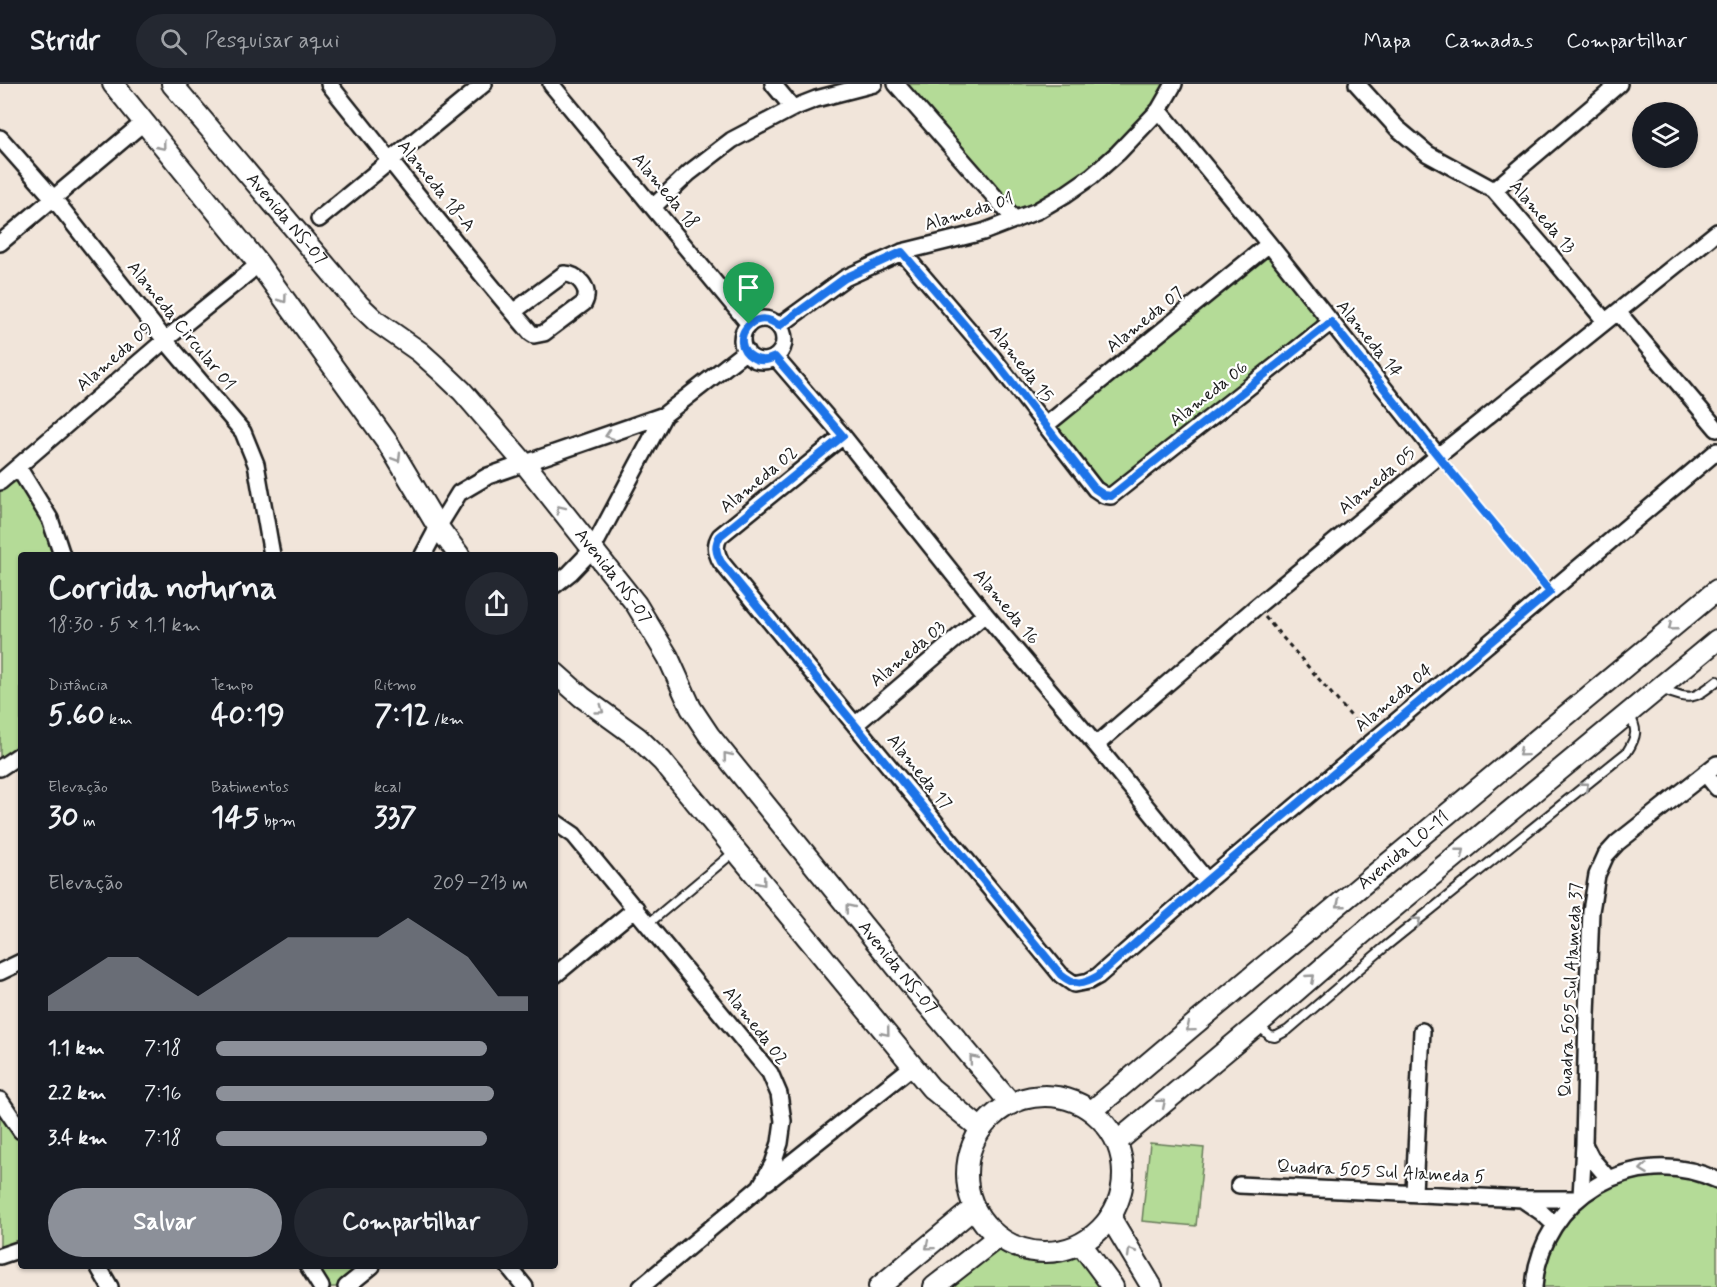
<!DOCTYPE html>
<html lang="pt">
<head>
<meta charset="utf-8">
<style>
	:root { --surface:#171b24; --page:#242831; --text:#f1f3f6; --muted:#9ea1a6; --line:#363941; --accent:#8c9099 }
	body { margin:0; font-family:Mynerve,sans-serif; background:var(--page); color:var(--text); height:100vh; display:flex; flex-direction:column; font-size:22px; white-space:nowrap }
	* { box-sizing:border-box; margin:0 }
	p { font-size:20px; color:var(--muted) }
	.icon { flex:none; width:33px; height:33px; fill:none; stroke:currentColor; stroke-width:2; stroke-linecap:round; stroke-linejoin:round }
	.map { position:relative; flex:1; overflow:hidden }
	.drawer { position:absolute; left:18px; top:468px; width:540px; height:717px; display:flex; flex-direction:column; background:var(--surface); border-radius:6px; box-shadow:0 2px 4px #0004 }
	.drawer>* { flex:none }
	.fabs { position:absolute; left:1632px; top:18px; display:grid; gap:12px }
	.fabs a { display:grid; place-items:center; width:66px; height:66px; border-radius:50%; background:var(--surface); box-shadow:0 2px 4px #0004; font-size:30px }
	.pin { position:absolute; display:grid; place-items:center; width:51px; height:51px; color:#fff; margin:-62px -26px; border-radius:50% 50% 50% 0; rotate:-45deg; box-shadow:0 0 6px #0007 }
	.pin .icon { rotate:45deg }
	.round { display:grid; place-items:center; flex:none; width:63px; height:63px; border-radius:32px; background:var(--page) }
	.overview { display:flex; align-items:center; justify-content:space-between; height:102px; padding:0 30px }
	h1 { font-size:33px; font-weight:800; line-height:45px }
	.metrics { display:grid; grid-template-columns:repeat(3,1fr); gap:9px; height:102px; padding:6px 30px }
	.metrics div { display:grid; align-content:center }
	.metrics b { font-size:30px; font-weight:800 }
	.metrics small { font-size:16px; font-weight:400 }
	.metrics p { font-size:16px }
	.chart { height:168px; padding:12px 30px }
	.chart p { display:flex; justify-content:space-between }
	.chart svg { width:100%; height:108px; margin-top:6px; fill:var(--accent); opacity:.7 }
	.primary-button { display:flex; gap:12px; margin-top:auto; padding:12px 30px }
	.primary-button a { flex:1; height:69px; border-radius:36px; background:var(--accent); color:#fff; font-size:24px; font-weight:800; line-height:69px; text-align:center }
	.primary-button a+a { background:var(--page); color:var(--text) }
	ul { padding:0 30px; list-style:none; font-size:20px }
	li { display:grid; grid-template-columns:96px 72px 1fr; align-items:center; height:45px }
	li i { height:15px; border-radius:8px; background:var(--accent) }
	header { display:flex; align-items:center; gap:36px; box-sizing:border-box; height:84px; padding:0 30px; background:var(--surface); border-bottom:2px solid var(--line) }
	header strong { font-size:28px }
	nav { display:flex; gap:33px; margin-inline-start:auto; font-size:21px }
	.search { width:420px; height:54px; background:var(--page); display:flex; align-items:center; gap:15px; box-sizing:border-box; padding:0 21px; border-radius:33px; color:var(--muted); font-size:22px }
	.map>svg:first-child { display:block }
</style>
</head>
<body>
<header>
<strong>Stridr</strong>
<div class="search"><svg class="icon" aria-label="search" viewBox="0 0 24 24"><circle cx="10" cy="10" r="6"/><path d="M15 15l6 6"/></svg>Pesquisar aqui</div>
<nav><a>Mapa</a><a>Camadas</a><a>Compartilhar</a></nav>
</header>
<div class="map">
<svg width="1717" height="1203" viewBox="0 0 1717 1203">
	<rect width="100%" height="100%" fill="#f1e5da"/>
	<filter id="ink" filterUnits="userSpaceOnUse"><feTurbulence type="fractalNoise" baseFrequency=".0167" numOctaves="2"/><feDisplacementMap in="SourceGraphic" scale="12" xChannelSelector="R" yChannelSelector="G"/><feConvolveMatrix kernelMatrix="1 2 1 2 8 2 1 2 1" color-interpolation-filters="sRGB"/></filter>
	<g filter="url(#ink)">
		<path fill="#b4db97" stroke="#687c5a" stroke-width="1.5" d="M896,0h278l-15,26 -93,84 -48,14z
			M1269,160l62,78 -220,174 -66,-70z
			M20,395l37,76h-36v192l-21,11v-267z
			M0,1016l21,34v114l-21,6z
			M1150,1059l54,5 -8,78 -54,-5z
			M1638,1085l79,13v105h-181l19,-62 22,-26z
			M998,1153l54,15 29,-8 32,43h-179z
			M310,1182h62l-26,21h-24z"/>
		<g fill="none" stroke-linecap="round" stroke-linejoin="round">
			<g stroke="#1c1c1c" stroke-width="12">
				<path id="service" d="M1660,605c30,10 31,13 57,-8
					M648,840l86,-72
					M1258,941l12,11 5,1 13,-7 98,-84 241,-194c10,-16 11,-22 2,-38"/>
			</g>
			<g stroke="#1c1c1c" stroke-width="20">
				<path id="minor" d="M329,0c67,83 132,168 202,249l3,2 10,-2 40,-30c8,-14 -7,-30 -20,-29l-51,38
					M551,0l198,240
					M773,0l20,24
					M896,0l119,136
					M1357,0l40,44 31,26 66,36 56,65 55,66
					M1159,26l110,134 169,212
					M0,54l54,61 111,141 78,92 13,32 16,91
					M1494,106l125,-106
					M653,123l36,-34 43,-33 61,-32 23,-9 58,-15
					M319,135l165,-135
					M0,159l143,-120
					M902,168l91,106 102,131 9,6 7,1 220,-174
					M1618,228l99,117
					M742 256a21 21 0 1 1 42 0a21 21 0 1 1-42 0Z
					M779,242l66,-48 57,-26 81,-20 54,-21 29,-17 26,-18 26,-23 41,-43 15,-26
					M775,273l68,79 142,178 111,131 111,136
					M1045,342l224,-182
					M843,352l-123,100c-6,9 -4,17 1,26l340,413 13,9 15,-3 9,-5 109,-95 510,-430
					M18,383l32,52 12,36
					M0,398l165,-142 94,-76
					M423,471l15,-28 21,-34 29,-17 176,-61 82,-64
					M555,501l15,-12 22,-23 72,-135
					M855,641l130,-111
					M1096,661l160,-138 182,-151 279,-224
					M0,684l21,-14
					M1705,689l12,15
					M555,738l19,13 196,238 9,21 4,27 -3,22 -7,21 -13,23 -119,100
					M0,888l21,-10
					M555,891l81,-67
					M0,1016l21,31
					M1584,1060l7,14 17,20
					M767,1098l146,-116
					M1239,1101l283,14h55
					M1414,1108l8,-161
					M1581,1112l3,-52 3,-129 4,-104 6,-36 9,-20 11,-12 100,-79
					M1522,1115l19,13 14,13
					M0,1172l21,-7
					M98,1182l12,21
					M308,1182l13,21
					M508,1182l17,21
					M346,1203l26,-21
					M1534,1203c7,-91 101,-145 183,-107"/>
			</g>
			<g stroke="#1c1c1c" stroke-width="24">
				<g id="tertiary">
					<path d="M113,0l146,180 129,179 50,84 21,28"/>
					<path id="s1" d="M172,0l187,221 18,17 43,30 20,18 22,21 63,73 111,140 32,53 23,51 18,27 207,256 95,113"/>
					<path d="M555,589l27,24 55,40 25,24 269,327 50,41"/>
					<circle cx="1045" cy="1090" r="78"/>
					<path id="s2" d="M1092,1027l98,-83 527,-438"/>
					<path d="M1118,1057l140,-117 112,-97 347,-287"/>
					<path d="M1110,1133l42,70"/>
					<path d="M1081,1160l32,43"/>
					<path d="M879,1203l95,-79"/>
					<path d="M934,1203l64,-50"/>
				</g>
			</g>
			<path stroke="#1c1c1c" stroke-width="3" stroke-dasharray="4.5 4.5" stroke-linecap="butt" d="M1447,383l94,115
				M1265,533l98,113"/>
			<use href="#service" stroke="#fff" stroke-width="8"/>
			<use href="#minor" stroke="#fff" stroke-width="15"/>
			<use href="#tertiary" stroke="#fff" stroke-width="20"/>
		</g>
		<defs><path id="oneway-chevron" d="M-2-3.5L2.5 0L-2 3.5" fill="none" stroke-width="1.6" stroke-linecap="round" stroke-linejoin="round" transform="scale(1.5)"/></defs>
		<g stroke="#999">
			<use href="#oneway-chevron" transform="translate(162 62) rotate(51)"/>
			<use href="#oneway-chevron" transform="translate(283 215) rotate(54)"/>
			<use href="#oneway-chevron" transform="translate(609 351) rotate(161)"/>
			<use href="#oneway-chevron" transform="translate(397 374) rotate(59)"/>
			<use href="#oneway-chevron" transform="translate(560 425) rotate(-128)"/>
			<use href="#oneway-chevron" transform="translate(1672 543) rotate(141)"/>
			<use href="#oneway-chevron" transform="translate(600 626) rotate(36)"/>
			<use href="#oneway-chevron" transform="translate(1522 669) rotate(140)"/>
			<use href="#oneway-chevron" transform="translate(727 672) rotate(-129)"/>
			<use href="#oneway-chevron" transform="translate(1585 702) rotate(-39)"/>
			<use href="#oneway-chevron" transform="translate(1461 768) rotate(-39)"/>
			<use href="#oneway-chevron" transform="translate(762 798) rotate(51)"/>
			<use href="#oneway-chevron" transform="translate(1340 820) rotate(141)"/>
			<use href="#oneway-chevron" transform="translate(849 824) rotate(-129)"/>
			<use href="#oneway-chevron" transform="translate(1417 837) rotate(-39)"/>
			<use href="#oneway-chevron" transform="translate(1311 894) rotate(-41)"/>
			<use href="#oneway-chevron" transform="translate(1190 944) rotate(140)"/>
			<use href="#oneway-chevron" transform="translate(886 948) rotate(51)"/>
			<use href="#oneway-chevron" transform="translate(973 975) rotate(-130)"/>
			<use href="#oneway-chevron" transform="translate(1162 1019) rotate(-40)"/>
			<use href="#oneway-chevron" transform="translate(1644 1085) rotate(173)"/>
			<use href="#oneway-chevron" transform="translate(929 1162) rotate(140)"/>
			<use href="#oneway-chevron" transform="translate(1131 1168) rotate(-121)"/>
		</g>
	</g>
	<g fill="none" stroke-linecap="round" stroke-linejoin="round" filter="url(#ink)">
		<g stroke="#fff" stroke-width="12">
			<path id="route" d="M902,168l91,106 102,131 9,6 7,1 220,-174 107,134 112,136 -343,288 -109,96c-16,9 -22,11 -37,-1l-340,-413c-5,-9 -7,-17 -1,-26l123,-100 -68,-79c-8,4 -15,5 -23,0 -25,-15 1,-53 27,-31l66,-48z"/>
		</g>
		<use href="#route" stroke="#1a73e8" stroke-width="8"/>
	</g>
	<g text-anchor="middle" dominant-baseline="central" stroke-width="4.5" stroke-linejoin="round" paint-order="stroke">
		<g font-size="18" fill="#1c1c1c" stroke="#fff">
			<text transform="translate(436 102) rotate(51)">Alameda 18-A</text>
			<text transform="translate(665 107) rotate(50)">Alameda 18</text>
			<text transform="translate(969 128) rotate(-17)">Alameda 01</text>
			<text transform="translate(1542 133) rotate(49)">Alameda 13</text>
			<text stroke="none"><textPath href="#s1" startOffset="177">Avenida NS-07</textPath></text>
			<text transform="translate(1145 236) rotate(-39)">Alameda 07</text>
			<text transform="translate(181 242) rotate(51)">Alameda Circular 01</text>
			<text transform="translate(1369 255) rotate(51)">Alameda 14</text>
			<text transform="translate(115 273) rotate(-41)">Alameda 09</text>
			<text transform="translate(1021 280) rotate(52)">Alameda 15</text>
			<text transform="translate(1209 310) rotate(-38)">Alameda 06</text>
			<text transform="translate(759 396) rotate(-39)">Alameda 02</text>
			<text transform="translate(1377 397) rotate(-40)">Alameda 05</text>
			<text stroke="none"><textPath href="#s1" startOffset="663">Avenida NS-07</textPath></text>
			<text transform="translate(1006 523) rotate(50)">Alameda 16</text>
			<text transform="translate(908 570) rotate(-40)">Alameda 03</text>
			<text transform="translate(1394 614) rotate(-40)">Alameda 04</text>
			<text transform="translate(919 688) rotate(51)">Alameda 17</text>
			<text stroke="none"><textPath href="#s2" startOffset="406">Avenida LO-11</textPath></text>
			<text stroke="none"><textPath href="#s1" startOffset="1149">Avenida NS-07</textPath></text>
			<text transform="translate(1571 906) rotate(-87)">Quadra 505 Sul Alameda 37</text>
			<text transform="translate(755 942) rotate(52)">Alameda 02</text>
			<text transform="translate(1381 1088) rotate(3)">Quadra 505 Sul Alameda 5</text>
		</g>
	</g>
</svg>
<div class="fabs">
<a><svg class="icon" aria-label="layers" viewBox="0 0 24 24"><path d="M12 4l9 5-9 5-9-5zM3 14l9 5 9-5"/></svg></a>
</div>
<div class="pin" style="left:749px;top:240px;background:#1e9e55"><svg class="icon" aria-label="arrive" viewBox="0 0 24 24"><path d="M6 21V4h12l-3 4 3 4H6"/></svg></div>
<section class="drawer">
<div class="overview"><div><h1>Corrida noturna</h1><p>18:30 · 5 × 1.1 km</p></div><a class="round"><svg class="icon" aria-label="share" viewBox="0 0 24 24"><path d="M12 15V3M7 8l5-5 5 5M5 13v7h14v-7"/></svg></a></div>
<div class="metrics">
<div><p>Distância</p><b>5.60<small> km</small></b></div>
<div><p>Tempo</p><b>40:19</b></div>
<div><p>Ritmo</p><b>7:12<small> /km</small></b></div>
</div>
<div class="metrics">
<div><p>Elevação</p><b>30<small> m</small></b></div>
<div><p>Batimentos</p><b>145<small> bpm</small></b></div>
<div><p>kcal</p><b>337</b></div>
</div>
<div class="chart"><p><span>Elevação</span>209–213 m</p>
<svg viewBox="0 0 160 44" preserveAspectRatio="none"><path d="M0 44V38L10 30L20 22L30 22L40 30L50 38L60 30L70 22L80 14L90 14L100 14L110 14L120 6L130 14L140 22L150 38L160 38V44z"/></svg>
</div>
<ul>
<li><b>1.1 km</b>7:18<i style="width:87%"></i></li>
<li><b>2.2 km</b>7:16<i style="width:89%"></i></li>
<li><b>3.4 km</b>7:18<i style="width:87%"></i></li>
</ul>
<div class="primary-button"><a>Salvar</a><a>Compartilhar</a></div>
</section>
</div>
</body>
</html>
